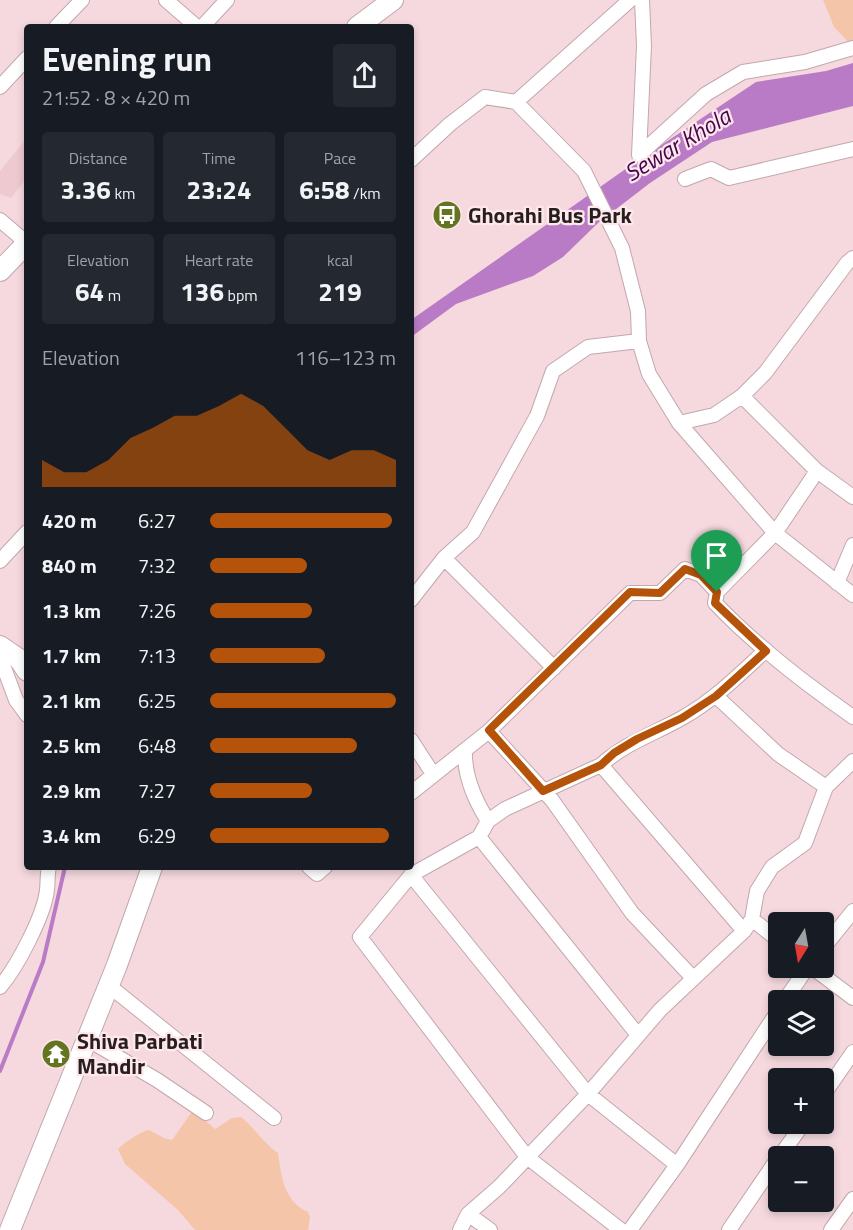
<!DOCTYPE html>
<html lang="en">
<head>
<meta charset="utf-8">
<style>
	:root { --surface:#171b24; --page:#242831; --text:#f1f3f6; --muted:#9ea1a6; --accent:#b45309 }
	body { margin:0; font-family:"Titillium Web",sans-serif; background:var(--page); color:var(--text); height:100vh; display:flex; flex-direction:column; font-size:22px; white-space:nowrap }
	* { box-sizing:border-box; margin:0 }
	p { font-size:20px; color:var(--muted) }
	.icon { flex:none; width:33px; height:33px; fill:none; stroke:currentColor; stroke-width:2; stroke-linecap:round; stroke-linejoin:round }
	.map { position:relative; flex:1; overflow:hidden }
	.panel { position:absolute; left:24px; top:24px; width:390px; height:846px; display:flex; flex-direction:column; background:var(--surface); border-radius:6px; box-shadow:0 3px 9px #0003 }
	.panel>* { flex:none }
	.needle { width:39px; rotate:191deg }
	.fabs { position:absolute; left:768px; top:912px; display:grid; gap:12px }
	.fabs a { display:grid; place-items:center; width:66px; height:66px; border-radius:6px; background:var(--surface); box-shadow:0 3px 9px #0003; font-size:30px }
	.pin { position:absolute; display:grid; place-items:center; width:51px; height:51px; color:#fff; margin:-62px -26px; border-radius:50% 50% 50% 0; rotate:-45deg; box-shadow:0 0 6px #0007 }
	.pin .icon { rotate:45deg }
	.round { display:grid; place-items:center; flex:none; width:63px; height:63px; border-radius:6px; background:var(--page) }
	.headline { display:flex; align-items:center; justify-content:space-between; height:102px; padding:0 18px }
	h1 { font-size:33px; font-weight:700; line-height:45px }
	.figures { display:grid; grid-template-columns:repeat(3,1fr); gap:9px; height:102px; padding:6px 18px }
	.figures div { display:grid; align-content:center; border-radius:6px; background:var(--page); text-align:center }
	.figures b { font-size:26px; font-weight:700 }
	.figures small { font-size:16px; font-weight:400 }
	.figures p { font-size:16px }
	.chart { height:168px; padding:12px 18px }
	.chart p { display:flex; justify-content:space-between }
	.chart svg { width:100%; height:108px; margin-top:6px; fill:var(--accent); opacity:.7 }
	ul { padding:0 18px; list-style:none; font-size:20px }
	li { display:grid; grid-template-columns:96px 72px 1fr; align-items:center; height:45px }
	li i { height:15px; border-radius:8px; background:var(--accent) }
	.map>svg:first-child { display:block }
</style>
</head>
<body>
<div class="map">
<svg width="853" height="1230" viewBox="0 0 853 1230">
	<rect width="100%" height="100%" fill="#f5d9de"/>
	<path fill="#eecad0" d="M27,138v40l-16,20 -11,-4v-23z"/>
	<path fill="#f5c5aa" d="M823,0h30v47l-19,-20z
		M191,1113l8,2 16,14 17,-11 9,-1c14,11 22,26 37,36 3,22 6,49 30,59l2,5 -2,13h-113l-17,-20 -53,-46 -7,-15c7,-7 22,-17 31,-19l15,8 8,2z"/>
	<path fill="#ba7bc6" d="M853,63v43l-141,36 -62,41 -52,40 -35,34 -30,19 -77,28 -45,33v-17l216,-152 129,-86 70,-11z"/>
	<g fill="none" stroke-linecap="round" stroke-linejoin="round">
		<path stroke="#ba7bc6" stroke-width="4" d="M0,1071l43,-109 22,-95"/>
		<g stroke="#c2a7ac" stroke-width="16">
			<path id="street" d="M166,0l31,27
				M56,27l26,-27
				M202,27l25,-27
				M0,87l27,-29
				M516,102l68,69 38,77 16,63 1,30 10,33 30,49 96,110 78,62
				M639,155l67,-61 37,-22 62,-10 48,-14
				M639,155l5,-109 -2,-46
				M411,160l39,-36 35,-27 31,5 114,-102
				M685,179l26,-10 18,9 124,-29
				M0,220l27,23
				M742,396l75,75 36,26
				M679,423l35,-8 28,-19 23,-23 82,-110 6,-5
				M444,558l110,110
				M0,561l27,-29
				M837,583l16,-38
				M717,592l-2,11c41,43 89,80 138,114
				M411,600l33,-42 29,-26 64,-116 16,-45 35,-24 51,-6
				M0,657l16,43 11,15
				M716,696l62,58 48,33
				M489,731l63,69 80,113 61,65
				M411,740l22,34
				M465,750c-1,26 9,49 23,71
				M601,765l143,166
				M411,793l78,-62 141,-138h30l25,-24 16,6 16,17 58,-59 42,-62
				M479,837l159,198
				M309,867l8,7 8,-7
				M411,875l177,219 89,71
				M752,919l26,21
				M824,947l29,-36
				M813,968l40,30
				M108,985l166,133
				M0,987c17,-20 44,-71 47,-97 1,-8 0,-15 2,-23
				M785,1000l22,-32
				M87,1039l70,41 49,33
				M824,1094l29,-42
				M780,1156l23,-32
				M468,1214l22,16
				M460,1230l8,-16 31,-27 89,-93 72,-84 84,-79 8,-12 5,-28 15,-24 33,-24 21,-56 27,-26
				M621,1230l-94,-73 -167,-220 51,-62 68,-38 9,-16 17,-12 96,-44c24,-22 53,-31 81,-47 32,-18 57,-43 84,-68
				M630,1230l47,-65 101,-154
				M729,1230l49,-72
				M831,1230l22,-31"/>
		</g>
		<g stroke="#c2a7ac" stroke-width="22">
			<path id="secondary" d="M357,27l36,-27
				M0,271l27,-28
				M0,646l19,13 8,12
				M10,1230l107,-265 35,-98"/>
		</g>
		<use href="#street" stroke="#fff" stroke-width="14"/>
		<use href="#secondary" stroke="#fff" stroke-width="20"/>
	</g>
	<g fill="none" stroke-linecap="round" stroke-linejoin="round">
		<g stroke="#fff" stroke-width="12">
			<path id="route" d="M685,569l16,6 16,17 -2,11 51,48 -50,45 -34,22 -45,21 -23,14 -13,12 -58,26 -54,-61 141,-138 30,1z"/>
		</g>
		<use href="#route" stroke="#b45309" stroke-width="8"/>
	</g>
	<defs>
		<g id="bus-disc" transform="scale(1.5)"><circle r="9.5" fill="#657421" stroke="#fee8ec"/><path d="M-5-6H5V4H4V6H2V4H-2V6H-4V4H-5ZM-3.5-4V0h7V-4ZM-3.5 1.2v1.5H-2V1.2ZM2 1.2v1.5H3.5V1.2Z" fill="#fff"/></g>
		<g id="temple-disc" transform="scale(1.5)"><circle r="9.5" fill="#657421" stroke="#fee8ec"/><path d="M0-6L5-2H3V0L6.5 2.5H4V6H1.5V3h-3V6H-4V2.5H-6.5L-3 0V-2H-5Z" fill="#fff"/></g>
	</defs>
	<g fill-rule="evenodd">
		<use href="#bus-disc" x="447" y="215"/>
		<use href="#temple-disc" x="56" y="1054"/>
	</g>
	<g text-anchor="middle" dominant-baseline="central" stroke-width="4.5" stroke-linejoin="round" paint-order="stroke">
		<g font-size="22" font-weight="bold" fill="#271e1f" stroke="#fee8ec" text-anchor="start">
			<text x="468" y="215">Ghorahi Bus Park</text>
			<text x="77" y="1041">Shiva Parbati<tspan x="77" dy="25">Mandir</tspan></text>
		</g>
		<g font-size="24" font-style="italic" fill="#43064e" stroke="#fee8ec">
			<text transform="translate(677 144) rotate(-31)">Sewar Khola</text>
		</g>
	</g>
</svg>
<div class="fabs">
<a><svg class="needle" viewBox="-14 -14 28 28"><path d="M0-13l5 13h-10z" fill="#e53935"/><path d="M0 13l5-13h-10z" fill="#9ea1a6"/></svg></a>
<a><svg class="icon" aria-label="layers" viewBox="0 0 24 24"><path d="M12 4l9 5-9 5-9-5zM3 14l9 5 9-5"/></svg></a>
<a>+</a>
<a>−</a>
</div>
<div class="pin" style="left:717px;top:592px;background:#1e9e55"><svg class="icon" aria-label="arrive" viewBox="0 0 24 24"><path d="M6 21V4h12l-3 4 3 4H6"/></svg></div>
<section class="panel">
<div class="headline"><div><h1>Evening run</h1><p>21:52 · 8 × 420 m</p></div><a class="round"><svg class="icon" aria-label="share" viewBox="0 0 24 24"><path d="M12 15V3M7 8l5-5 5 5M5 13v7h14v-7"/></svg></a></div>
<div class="figures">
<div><p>Distance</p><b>3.36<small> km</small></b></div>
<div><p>Time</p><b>23:24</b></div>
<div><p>Pace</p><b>6:58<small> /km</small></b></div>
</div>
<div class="figures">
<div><p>Elevation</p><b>64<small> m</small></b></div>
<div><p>Heart rate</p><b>136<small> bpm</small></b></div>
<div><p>kcal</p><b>219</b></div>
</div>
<div class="chart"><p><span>Elevation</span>116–123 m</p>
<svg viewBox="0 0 160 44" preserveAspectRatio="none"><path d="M0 44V33L10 38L20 38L30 33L40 24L50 20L60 15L70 15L80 11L90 6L100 11L110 20L120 29L130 33L140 29L150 29L160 33V44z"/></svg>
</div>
<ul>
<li><b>420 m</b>6:27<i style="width:98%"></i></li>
<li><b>840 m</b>7:32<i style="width:52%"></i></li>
<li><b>1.3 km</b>7:26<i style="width:55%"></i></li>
<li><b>1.7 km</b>7:13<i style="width:62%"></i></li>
<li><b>2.1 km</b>6:25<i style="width:100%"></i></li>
<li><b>2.5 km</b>6:48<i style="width:79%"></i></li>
<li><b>2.9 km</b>7:27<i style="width:55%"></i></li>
<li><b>3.4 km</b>6:29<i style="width:96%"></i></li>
</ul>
</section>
</div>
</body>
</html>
